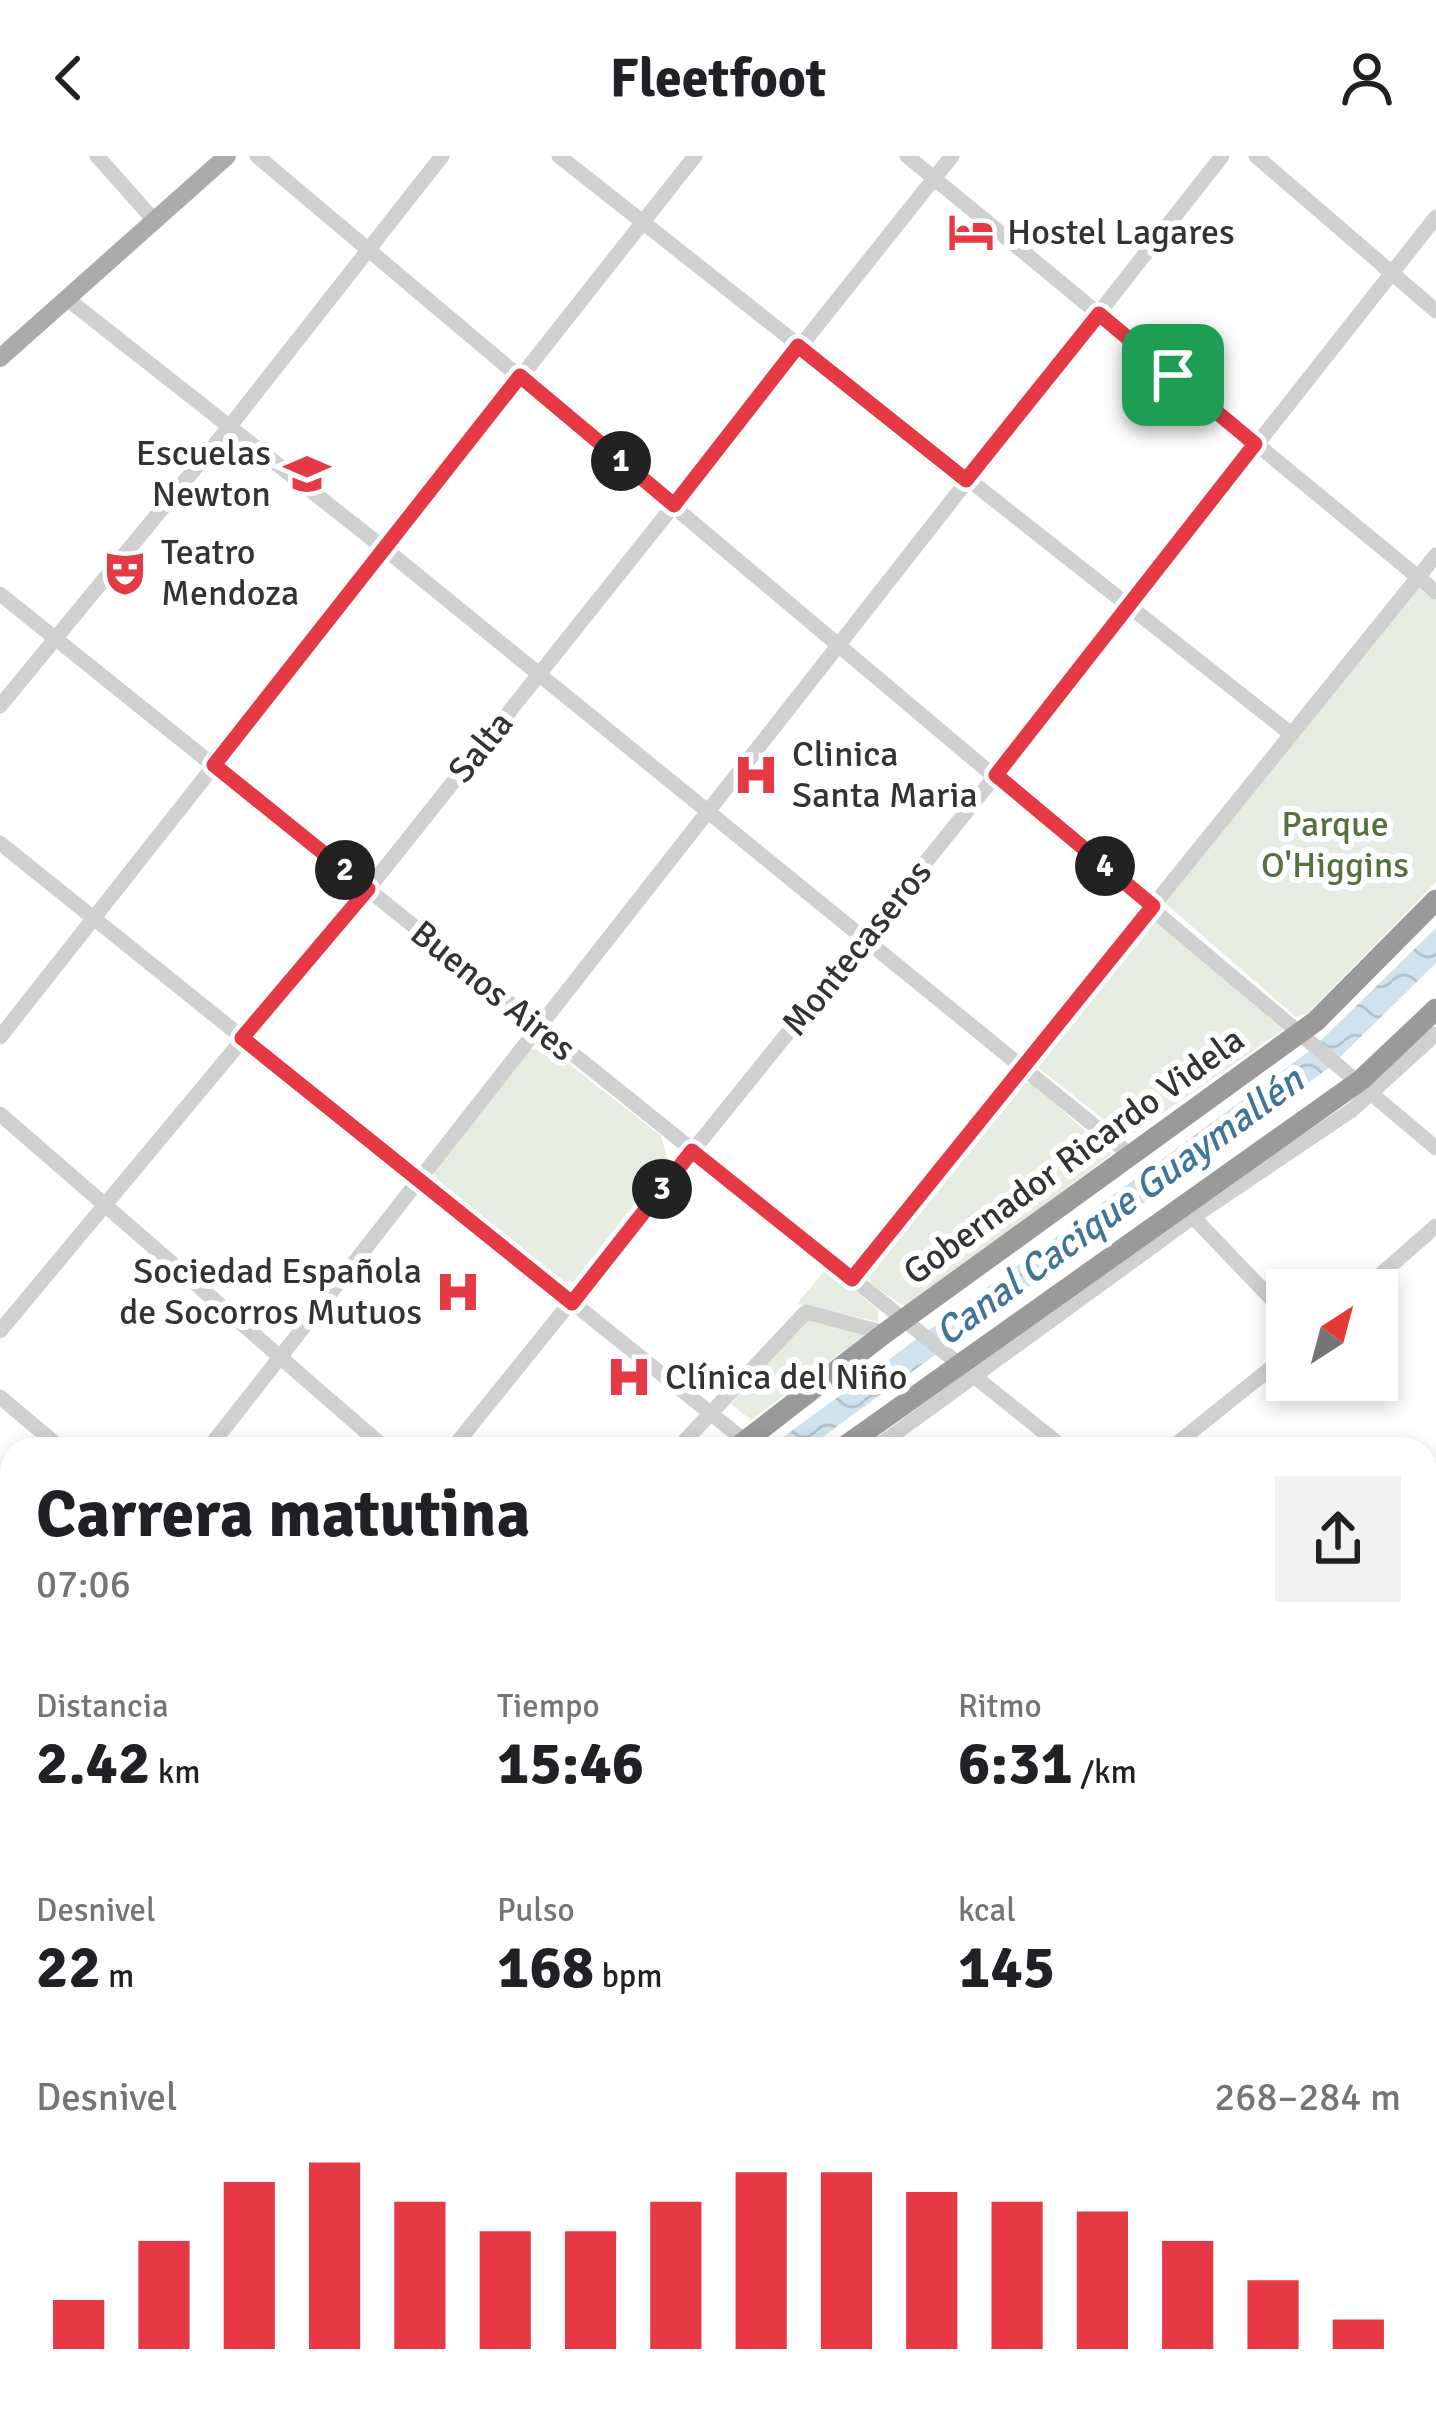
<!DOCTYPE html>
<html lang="es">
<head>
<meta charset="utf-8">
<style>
	:root { --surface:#fff; --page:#f2f2f2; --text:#202124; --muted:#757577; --accent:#e63946 }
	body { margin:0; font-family:Signika,sans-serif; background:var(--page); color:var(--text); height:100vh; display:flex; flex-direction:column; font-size:45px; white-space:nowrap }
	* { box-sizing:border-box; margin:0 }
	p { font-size:39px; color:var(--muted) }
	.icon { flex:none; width:66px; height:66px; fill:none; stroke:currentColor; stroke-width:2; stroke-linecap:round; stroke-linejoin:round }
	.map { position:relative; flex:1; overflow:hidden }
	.side { position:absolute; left:0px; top:1281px; width:1437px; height:975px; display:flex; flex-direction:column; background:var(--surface); border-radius:36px 36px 0 0; box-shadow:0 6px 18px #0003 }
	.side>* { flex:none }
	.needle { width:78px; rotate:36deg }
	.tools { position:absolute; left:1266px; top:1113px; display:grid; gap:24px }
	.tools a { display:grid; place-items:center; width:132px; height:132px; border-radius:0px; background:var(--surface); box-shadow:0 6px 18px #0003; font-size:60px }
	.pin { position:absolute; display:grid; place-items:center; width:102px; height:102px; color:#fff; margin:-51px; border-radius:24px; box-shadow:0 6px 18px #0006 }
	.km { position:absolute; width:60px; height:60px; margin:-30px; border-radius:50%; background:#222; color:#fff; font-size:33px; line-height:60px; text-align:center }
	.round { display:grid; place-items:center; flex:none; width:126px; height:126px; border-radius:0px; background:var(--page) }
	.overview { display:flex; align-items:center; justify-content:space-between; height:204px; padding:0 36px }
	h1 { font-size:66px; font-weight:700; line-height:90px }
	.figures { display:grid; grid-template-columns:repeat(3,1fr); gap:18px; height:204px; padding:12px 36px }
	.figures div { display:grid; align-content:center }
	.figures b { font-size:60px; font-weight:700 }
	.figures small { font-size:33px; font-weight:400 }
	.figures p { font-size:33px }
	.chart { height:336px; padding:24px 36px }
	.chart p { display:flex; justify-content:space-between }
	.chart svg { width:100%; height:216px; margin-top:12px; stroke:var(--accent); stroke-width:6 }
	header { display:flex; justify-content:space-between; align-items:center; height:156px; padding:0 36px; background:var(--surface); font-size:54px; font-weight:700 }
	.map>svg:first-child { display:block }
</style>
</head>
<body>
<header><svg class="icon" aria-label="back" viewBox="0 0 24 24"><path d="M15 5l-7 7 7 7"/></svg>Fleetfoot<svg class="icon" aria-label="person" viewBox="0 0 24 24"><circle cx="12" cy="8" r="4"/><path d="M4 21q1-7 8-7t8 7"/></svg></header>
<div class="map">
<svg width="1436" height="2255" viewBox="0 0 1436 2255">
	<defs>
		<pattern id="water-waves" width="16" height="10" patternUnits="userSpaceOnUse" patternTransform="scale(3)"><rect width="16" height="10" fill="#cfe2ee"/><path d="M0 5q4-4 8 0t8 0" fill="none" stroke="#b2c2cd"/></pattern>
	</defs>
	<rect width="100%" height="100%" fill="#fff"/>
	<path fill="#e6ecdf" d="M1417,432l19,12v282l-128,131 -12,4 -132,-115z
		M1154,762l129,112 -156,108 -92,-73z
		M547,891l114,89 7,25 -94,120 -17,1 -122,-95 -1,-18 94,-119z
		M1023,927h8l81,71 -205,154 -36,-24 -2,-14z
		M827,1112l51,42 1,12 -82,-18z
		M807,1162l61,15 -117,87 -20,-16z"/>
	<path fill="url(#water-waves)" d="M1436,772v35l-106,104 -524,382h-39l544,-399z"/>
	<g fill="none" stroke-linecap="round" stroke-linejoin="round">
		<path stroke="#d0d0d0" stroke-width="15" d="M97,0l57,64
			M257,0l1179,992
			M559,0l732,578
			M907,0l529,436
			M1256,0l180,155
			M66,142l319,251 744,605
			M0,438l1065,855
			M0,550l230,-280 212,-270
			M0,687l755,606
			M0,881l695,-881
			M0,958l386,335
			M1193,1061l94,98
			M852,1123l584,-724
			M1363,1134l73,-64
			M0,1175l368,-442 584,-733
			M0,1241l62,52
			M208,1293l1014,-1293
			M452,1293l544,-674 440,-558
			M677,1293l129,-137 79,21
			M874,1293l319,-232 159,-107 84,-76
			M1170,1293l117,-94
			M1358,1293h1
			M1425,1398l11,-12
			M1425,1577l11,-13
			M0,1644l12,-10
			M1425,1747l11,-11
			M0,1804l12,-6
			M0,1934l12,-5
			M1425,2026l11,-13
			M1425,2070l11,8
			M828,2244l11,11
			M1116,2244l10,11
			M1395,2244l13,11
			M946,2255l11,-11
			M1220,2255l10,-11"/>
		<path stroke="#ababab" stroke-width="18" d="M0,202l227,-202
			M0,1596l12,10
			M1425,1823l11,9
			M505,2244l14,11
			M253,2255l8,-11"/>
		<path stroke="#9a9a9a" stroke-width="21" d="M735,1293l150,-116 431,-312 120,-121
			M841,1293l520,-369 75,-71
			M0,1851l12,-9
			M0,1900l12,-4
			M0,1917l12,-5"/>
	</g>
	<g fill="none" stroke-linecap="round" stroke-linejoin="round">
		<g stroke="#fff" stroke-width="24">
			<path id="route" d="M1099,158l156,130 -259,331 157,131 -301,373 -160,-128 -120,152 -330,-265 126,-149 -154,-124 306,-389 154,129 124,-159 168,134z"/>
		</g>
		<use href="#route" stroke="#e63946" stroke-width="15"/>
	</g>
	<defs>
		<g id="hotel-bare" transform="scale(3.6)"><path d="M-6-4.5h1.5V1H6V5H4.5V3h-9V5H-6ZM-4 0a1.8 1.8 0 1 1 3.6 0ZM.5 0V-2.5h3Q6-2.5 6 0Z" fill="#e63946" stroke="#fff" stroke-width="2.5" paint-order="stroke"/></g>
		<g id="university-bare" transform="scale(3.6)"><path d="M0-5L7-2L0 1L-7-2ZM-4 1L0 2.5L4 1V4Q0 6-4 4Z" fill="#e63946" stroke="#fff" stroke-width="2.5" paint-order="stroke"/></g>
		<g id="theatre-bare" transform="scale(3.6)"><path d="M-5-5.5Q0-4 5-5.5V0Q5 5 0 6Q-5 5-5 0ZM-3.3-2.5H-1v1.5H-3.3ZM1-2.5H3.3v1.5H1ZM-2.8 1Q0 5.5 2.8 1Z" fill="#e63946" stroke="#fff" stroke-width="2.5" paint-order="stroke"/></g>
		<g id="hospital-bare" transform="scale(3.6)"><path d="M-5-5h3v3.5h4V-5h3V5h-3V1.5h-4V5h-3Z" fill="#e63946" stroke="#fff" stroke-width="2.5" paint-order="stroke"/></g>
	</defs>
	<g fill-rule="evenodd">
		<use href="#hotel-bare" x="971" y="76"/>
		<use href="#university-bare" x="307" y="318"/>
		<use href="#theatre-bare" x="125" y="417"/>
		<use href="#hospital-bare" x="756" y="619"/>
		<use href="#hospital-bare" x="458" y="1136"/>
		<use href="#hospital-bare" x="629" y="1221"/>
	</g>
	<g text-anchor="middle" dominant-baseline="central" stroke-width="12" stroke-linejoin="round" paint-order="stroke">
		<g font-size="36" fill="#333" stroke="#fff" text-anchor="start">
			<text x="1007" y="76">Hostel Lagares</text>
			<text x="271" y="297" text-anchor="end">Escuelas<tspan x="271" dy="41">Newton</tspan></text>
			<text x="161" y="396">Teatro<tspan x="161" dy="41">Mendoza</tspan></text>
			<text x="792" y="598">Clinica<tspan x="792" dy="41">Santa Maria</tspan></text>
			<text x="422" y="1115" text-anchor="end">Sociedad Española<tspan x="422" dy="41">de Socorros Mutuos</tspan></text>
			<text x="665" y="1221">Clínica del Niño</text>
		</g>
		<g font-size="36" fill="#333" stroke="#fff">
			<text transform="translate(481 591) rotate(-51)">Salta</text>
			<text transform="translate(857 792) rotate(-51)">Montecaseros</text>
			<text transform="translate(493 835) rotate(39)">Buenos Aires</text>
			<text transform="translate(1074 1000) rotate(-36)">Gobernador Ricardo Videla</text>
		</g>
		<g font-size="36" fill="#56703f" stroke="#fff">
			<text x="1335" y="668">Parque<tspan x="1335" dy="41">O'Higgins</tspan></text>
		</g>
		<g font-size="39" font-style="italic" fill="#3f7597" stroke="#fff">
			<text transform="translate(1119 1050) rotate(-36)">Canal Cacique Guaymallén</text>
		</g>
	</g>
</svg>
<div class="tools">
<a><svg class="needle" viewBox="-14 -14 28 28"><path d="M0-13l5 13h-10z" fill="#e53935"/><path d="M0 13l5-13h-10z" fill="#757577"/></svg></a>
</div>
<div class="pin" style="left:1173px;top:219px;background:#1e9e55"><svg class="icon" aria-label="arrive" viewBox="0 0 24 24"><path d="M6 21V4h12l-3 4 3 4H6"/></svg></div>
<b class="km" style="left:621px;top:305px">1</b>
<b class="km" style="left:345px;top:714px">2</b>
<b class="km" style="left:662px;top:1033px">3</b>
<b class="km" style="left:1105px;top:710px">4</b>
<section class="side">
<div class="overview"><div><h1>Carrera matutina</h1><p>07:06</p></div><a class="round"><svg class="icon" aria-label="share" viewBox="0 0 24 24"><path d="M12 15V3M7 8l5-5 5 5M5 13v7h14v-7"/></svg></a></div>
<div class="figures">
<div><p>Distancia</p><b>2.42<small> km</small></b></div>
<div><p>Tiempo</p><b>15:46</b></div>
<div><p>Ritmo</p><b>6:31<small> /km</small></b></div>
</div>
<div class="figures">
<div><p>Desnivel</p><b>22<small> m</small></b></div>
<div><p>Pulso</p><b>168<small> bpm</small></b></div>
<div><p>kcal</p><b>145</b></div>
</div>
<div class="chart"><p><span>Desnivel</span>268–284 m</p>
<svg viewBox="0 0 160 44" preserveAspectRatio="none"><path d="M5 44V34M15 44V22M25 44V10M35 44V6M45 44V14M55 44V20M65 44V20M75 44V14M85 44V8M95 44V8M105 44V12M115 44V14M125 44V16M135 44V22M145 44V30M155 44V38"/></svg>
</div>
</section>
</div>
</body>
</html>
